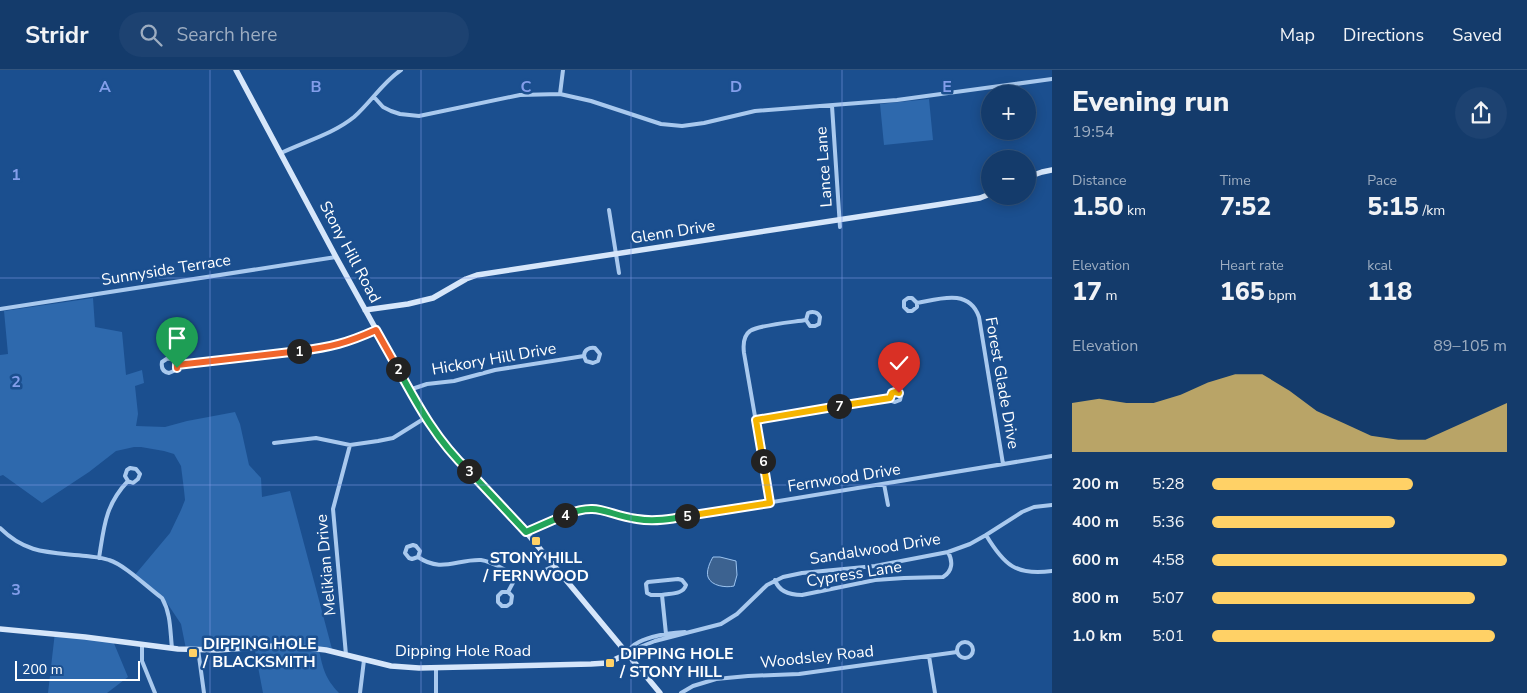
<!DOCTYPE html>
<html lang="en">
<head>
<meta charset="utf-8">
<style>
	:root { --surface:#143b6b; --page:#1d4271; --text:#f1f3f6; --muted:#9dadc1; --line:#33557e; --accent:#ffd166 }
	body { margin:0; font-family:"Nunito Sans",sans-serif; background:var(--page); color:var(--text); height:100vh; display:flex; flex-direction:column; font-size:19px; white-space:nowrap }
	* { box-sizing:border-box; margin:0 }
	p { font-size:16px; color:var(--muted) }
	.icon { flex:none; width:28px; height:28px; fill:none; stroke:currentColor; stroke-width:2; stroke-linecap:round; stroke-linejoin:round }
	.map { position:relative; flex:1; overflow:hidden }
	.sheet { display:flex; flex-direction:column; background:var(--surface); width:475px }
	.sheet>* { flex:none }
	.controls { position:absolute; left:981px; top:15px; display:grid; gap:10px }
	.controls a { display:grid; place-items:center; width:55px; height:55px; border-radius:50%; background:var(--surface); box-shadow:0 2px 12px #0003,0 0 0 1px var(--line); font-size:25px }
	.scale { position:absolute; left:15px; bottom:12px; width:125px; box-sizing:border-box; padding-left:5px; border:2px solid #fff; border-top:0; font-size:14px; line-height:18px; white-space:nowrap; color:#fff; -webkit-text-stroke:4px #1b4f8f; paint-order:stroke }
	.pin { position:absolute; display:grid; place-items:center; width:42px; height:42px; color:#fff; margin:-51px -21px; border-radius:50% 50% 50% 0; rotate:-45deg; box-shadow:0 0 5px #0007 }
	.pin .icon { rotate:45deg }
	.km { position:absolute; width:25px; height:25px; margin:-12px; border-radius:50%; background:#222; color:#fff; font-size:14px; line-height:25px; text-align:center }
	.round { display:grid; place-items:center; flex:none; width:52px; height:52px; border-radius:26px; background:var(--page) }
	.overview { display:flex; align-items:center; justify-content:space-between; height:85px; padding:0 20px }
	h1 { font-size:28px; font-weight:800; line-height:38px }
	.stats { display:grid; grid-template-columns:repeat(3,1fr); gap:8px; height:85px; padding:5px 20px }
	.stats div { display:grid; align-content:center }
	.stats b { font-size:25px; font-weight:800 }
	.stats small { font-size:14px; font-weight:400 }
	.stats p { font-size:14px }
	.chart { height:140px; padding:10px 20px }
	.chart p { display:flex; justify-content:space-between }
	.chart svg { width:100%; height:90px; margin-top:5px; fill:var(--accent); opacity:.7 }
	ul { padding:0 20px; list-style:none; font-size:16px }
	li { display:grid; grid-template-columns:80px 60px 1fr; align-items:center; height:38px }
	li i { height:12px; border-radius:6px; background:var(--accent) }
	header { display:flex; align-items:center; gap:30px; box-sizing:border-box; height:70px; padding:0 25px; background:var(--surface); border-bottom:1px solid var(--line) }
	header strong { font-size:24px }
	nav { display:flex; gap:28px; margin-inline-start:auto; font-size:18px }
	.search { width:350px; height:45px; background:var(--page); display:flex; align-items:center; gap:12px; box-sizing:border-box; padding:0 18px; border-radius:28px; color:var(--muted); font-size:19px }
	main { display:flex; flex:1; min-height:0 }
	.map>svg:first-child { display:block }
</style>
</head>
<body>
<header>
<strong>Stridr</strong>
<div class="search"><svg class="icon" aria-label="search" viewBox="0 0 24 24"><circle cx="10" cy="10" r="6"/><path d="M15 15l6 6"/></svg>Search here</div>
<nav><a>Map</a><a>Directions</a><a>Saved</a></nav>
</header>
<main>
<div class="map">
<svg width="1052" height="623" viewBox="0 0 1052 623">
	<rect width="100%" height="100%" fill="#1b4f8f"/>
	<path fill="#2e69ad" d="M929,29l4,41 -49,5 -4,-41z
		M93,228l2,29 27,5 4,43 16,-5 2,13 -9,3 3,28 -2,12 29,1 22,-6 48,-9 5,12 9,41 12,13 1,19 28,-6 42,158 -13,1c4,19 6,28 20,43h-76l-8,-42 -31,1 -38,-3 -5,-25 -14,-21 -33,-27 36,-43 11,-23 4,-10 -1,-10 -3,-24 -7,-12 -10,-3 -23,-4h-7l-18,4 -27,21 -47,31 -39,-28 -3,1v-121l8,-1 -4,-43z
		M55,562l58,9 15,36 -21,16h-59z"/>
	<path fill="#3c6290" stroke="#9cc4f0" d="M713,487h7l16,4 1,14 -3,11c-8,2 -23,0 -26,-9 -2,-6 2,-15 5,-20z"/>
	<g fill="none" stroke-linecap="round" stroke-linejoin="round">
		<path stroke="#a9c9ee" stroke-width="4" d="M560,24l3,-24
			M374,27l9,10 8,4 9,3 19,2 101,-21 40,-1 31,7 70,23 21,2 22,-3 51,-12 142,-11 155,-21
			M832,36l8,121
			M281,83c25,-12 52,-19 73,-36 17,-15 29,-35 47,-47
			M609,140l10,63
			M917,233v4l-5,4h-4l-4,-4v-6l4,-3h4l5,5c22,-4 52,-15 62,14l24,147
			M0,239l336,-52
			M177,295l-1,5 -7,3c-6,-1 -8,-5 -7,-11l6,-4 7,2 2,5 161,-20 15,-5 23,-10
			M409,320l18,-6 27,-3 41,-11 89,-14c0,-6 5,-9 11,-8l5,6 -2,7 -5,2 -7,-2 -2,-5
			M756,350l134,-22 2,-5 6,-1 3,4 -1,4 -5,2 -3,-1 -2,-3
			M274,373l42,-5 34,7 28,-4 15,-3 32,-20
			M884,414l4,21
			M770,433l-26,-150c-1,-8 -1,-17 6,-22 8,-6 44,-9 56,-11l2,-7c5,-2 10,-1 12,4l-1,7 -4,2h-5l-4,-6
			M0,458c27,27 51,24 86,28 7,1 15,1 23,4 16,5 38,27 53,38 9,16 8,32 10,50
			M526,462l50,-22 11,-2 18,2 32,10h27l388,-64
			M986,465c18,30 30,41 66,36
			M418,487l-6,2 -3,-1 -4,-5 2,-6 6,-2 3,1 4,5 -2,6c23,16 39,2 63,3 16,2 28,16 44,16 10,0 20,-6 29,-10
			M99,488c5,-31 6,-53 29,-77l-3,-5 2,-6 3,-2 6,1 4,5 -2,5 -5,4 -5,-2
			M775,510c4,12 16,15 27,15l73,-15 29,-2 39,-1c10,-6 10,-16 5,-25
			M508,522h-6l-4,4v6l4,4h5l4,-3 1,-7 -4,-4 9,-17
			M662,525h-11l-4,-2 -1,-9 2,-2 30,-3 4,1 4,5c-3,10 -16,8 -24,10l4,39
			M957 580a8 8 0 1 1 16 0a8 8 0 1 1-16 0Z
			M142,574v17l13,32
			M198,579l6,44
			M627,584l13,-7 15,-6 66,-17 16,-10 30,-29 16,-8 19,-4 73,-7 73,-14 22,-8 16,-9 36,-23 12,-5 18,-2
			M627,584c6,-17 42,-21 58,-22
			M346,585l-13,-146 17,-64
			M929,586l6,37
			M436,598v25
			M360,623l4,-33
			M681,623l12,-7 23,-7 32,-3 51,-2 158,-22"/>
		<path stroke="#d6e6fa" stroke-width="5.5" d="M236,0l100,187 89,161 19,27 51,52 31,35 134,161
			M1028,107l14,-5 10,-2
			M365,240l43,-6 25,-6 33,-19 11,-4 459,-70 44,-7 10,-4
			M0,559l85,8 93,12 40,1 55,-4 27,1 26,3 65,16 28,2 172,-4 16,-1 20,-9"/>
	</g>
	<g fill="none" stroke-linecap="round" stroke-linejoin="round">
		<g stroke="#fff" stroke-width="10">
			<path id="split-1" d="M177,298v-3l122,-14"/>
		</g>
		<g stroke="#fff" stroke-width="10">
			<path id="split-2" d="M299,281c32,-4 48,-8 77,-21l22,39"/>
		</g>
		<g stroke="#fff" stroke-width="10">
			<path id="split-3" d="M398,299c20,37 40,73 71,102"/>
		</g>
		<g stroke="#fff" stroke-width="10">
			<path id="split-4" d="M469,401l57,61 39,-17"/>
		</g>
		<g stroke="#fff" stroke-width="10">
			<path id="split-5" d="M565,445c34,-14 41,0 72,4 17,3 34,0 50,-3"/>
		</g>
		<g stroke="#fff" stroke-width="10">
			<path id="split-6" d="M687,446l83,-13 -7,-42"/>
		</g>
		<g stroke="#fff" stroke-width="10">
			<path id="split-7" d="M763,391l-7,-41 83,-14"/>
		</g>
		<g stroke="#fff" stroke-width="10">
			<path id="split-8" d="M839,336l51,-8 2,-5 3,-1 4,1"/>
		</g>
		<use href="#split-1" stroke="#f0652b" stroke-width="6"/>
		<use href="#split-2" stroke="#f0652b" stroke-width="6"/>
		<use href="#split-3" stroke="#22a559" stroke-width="6"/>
		<use href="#split-4" stroke="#22a559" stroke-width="6"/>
		<use href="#split-5" stroke="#22a559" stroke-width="6"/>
		<use href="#split-6" stroke="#f5b400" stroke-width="6"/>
		<use href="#split-7" stroke="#f5b400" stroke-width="6"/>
		<use href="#split-8" stroke="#f5b400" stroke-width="6"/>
	</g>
	<path fill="none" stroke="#839eea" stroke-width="1" stroke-opacity="0.55" d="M210,0v623M421,0v623M631,0v623M842,0v623M0,208h1052M0,415h1052"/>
	<g fill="#ffd166" stroke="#1b4f8f" stroke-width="2">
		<rect x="531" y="466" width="10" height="10" rx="2.5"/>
		<rect x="188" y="578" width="10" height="10" rx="2.5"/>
		<rect x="605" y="588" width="10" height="10" rx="2.5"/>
	</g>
	<g text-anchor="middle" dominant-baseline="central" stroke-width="5" stroke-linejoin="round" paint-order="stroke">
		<g font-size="16" fill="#fff" stroke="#1b4f8f">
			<text transform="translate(824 97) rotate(-94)">Lance Lane</text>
			<text transform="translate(673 162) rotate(-9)">Glenn Drive</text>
			<text transform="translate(350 182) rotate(62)">Stony Hill Road</text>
			<text transform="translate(166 200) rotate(-9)">Sunnyside Terrace</text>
			<text transform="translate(494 289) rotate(-10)">Hickory Hill Drive</text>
			<text transform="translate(1002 313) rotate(80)">Forest Glade Drive</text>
			<text transform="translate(844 408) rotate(-9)">Fernwood Drive</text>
			<text transform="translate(875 479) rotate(-9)">Sandalwood Drive</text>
			<text transform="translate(326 495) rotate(-95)">Melikian Drive</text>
			<text transform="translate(854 504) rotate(-9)">Cypress Lane</text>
			<text x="463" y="581">Dipping Hole Road</text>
			<text transform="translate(817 587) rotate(-6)">Woodsley Road</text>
		</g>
		<g font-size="16" font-weight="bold" fill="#fff" stroke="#1b4f8f" text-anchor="start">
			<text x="536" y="488" text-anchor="middle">STONY HILL<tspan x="536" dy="18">/ FERNWOOD</tspan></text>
			<text x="203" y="574">DIPPING HOLE<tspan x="203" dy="18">/ BLACKSMITH</tspan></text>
			<text x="620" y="584">DIPPING HOLE<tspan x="620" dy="18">/ STONY HILL</tspan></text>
		</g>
	</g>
	<g font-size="16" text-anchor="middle" font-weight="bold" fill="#839eea" stroke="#1b4f8f" stroke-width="5" stroke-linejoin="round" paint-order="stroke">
		<text x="105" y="22">A</text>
		<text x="316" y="22">B</text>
		<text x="526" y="22">C</text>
		<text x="736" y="22">D</text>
		<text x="947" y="22">E</text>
		<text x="16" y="110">1</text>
		<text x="16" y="317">2</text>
		<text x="16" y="525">3</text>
	</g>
</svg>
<div class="controls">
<a>+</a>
<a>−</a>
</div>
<div class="scale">200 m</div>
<div class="pin" style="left:177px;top:298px;background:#1e9e55"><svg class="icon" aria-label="arrive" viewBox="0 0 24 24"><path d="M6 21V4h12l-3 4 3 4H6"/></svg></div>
<div class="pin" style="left:899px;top:323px;background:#d93025"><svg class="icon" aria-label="check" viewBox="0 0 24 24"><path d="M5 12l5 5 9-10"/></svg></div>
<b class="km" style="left:299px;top:281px">1</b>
<b class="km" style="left:398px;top:299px">2</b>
<b class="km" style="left:469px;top:401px">3</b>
<b class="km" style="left:565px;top:445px">4</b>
<b class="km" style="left:687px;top:446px">5</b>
<b class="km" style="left:763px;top:391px">6</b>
<b class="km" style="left:839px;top:336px">7</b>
</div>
<section class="sheet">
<div class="overview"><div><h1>Evening run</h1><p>19:54</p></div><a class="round"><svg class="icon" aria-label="share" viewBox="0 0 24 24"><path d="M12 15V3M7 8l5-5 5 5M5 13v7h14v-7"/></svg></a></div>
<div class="stats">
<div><p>Distance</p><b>1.50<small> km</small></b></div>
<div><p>Time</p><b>7:52</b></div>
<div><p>Pace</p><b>5:15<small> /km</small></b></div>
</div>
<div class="stats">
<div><p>Elevation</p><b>17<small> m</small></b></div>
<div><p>Heart rate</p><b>165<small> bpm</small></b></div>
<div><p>kcal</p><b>118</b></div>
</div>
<div class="chart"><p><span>Elevation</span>89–105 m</p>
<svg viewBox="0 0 160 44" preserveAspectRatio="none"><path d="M0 44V20L10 18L20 20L30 20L40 16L50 10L60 6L70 6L80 14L90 24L100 30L110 36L120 38L130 38L140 32L150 26L160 20V44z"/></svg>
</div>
<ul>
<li><b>200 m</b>5:28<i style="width:68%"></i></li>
<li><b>400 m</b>5:36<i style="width:62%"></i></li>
<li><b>600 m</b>4:58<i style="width:100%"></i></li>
<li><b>800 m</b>5:07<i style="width:89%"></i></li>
<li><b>1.0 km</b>5:01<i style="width:96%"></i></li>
</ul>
</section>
</main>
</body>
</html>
